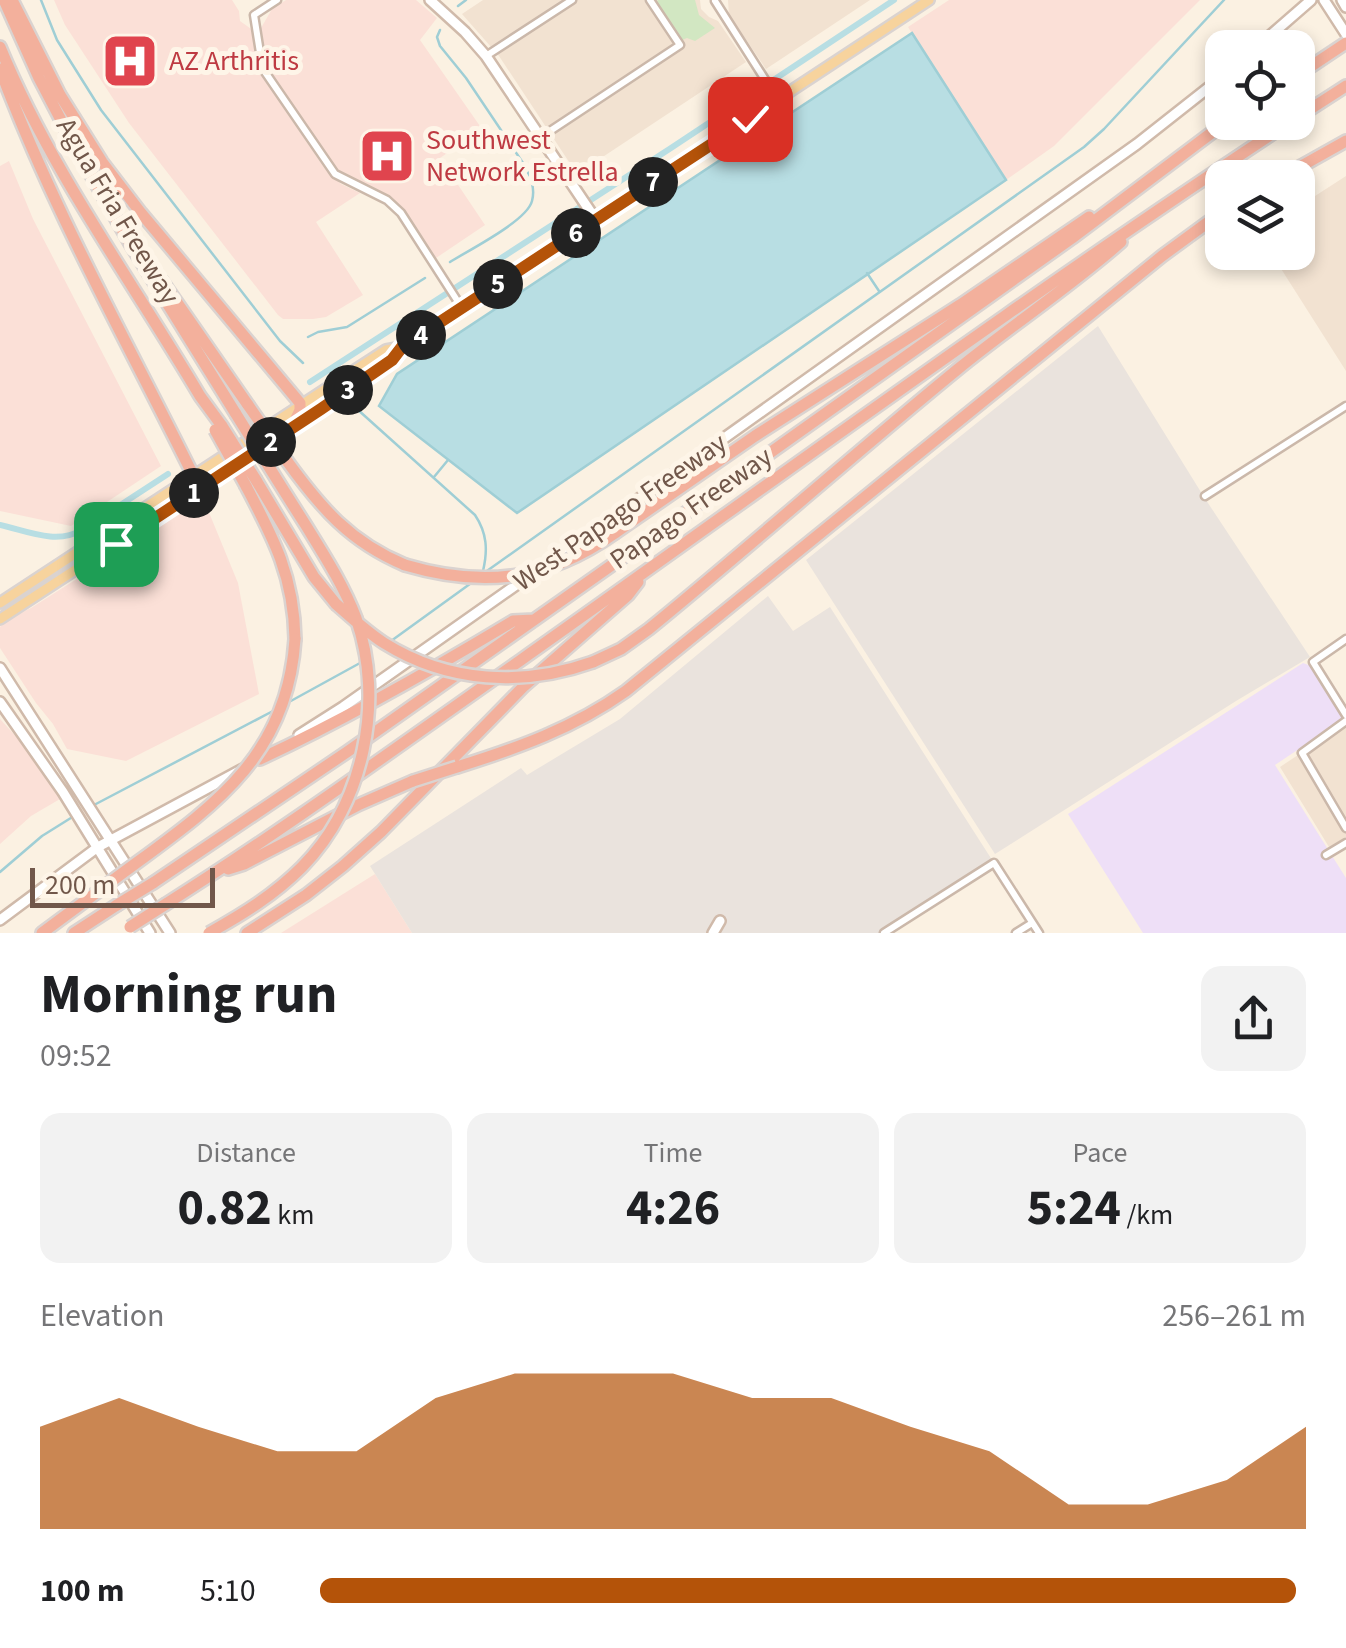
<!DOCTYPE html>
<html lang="en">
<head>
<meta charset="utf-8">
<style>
	:root { --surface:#fff; --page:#f2f2f2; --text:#202124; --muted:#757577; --accent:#b45309 }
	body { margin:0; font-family:"Source Sans 3",sans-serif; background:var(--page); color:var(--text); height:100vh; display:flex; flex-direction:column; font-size:38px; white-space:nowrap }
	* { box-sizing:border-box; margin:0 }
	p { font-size:32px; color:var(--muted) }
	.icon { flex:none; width:55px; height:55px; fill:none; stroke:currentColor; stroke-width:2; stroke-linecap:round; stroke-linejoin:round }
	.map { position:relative; height:933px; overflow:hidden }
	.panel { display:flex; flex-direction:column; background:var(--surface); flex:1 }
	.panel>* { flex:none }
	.buttons { position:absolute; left:1205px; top:30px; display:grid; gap:20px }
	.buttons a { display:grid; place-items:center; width:110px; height:110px; border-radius:20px; background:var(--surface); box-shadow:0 5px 15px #0003; font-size:50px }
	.scale { position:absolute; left:30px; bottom:25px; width:185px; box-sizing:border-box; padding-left:10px; border:5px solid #71574a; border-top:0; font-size:28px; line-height:35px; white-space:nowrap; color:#71574a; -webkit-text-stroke:8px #fef5e8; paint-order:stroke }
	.pin { position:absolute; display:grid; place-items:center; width:85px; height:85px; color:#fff; margin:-42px; border-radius:20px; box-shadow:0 5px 15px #0006 }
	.km { position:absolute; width:50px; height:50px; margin:-25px; border-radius:50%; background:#222; color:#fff; font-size:28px; line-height:50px; text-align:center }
	.round { display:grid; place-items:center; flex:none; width:105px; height:105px; border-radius:20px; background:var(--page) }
	.overview { display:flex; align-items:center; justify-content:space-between; height:170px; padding:0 40px }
	h1 { font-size:55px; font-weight:700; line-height:75px }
	.metrics { display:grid; grid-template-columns:repeat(3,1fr); gap:15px; height:170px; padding:10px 40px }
	.metrics div { display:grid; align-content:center; border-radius:20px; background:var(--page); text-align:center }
	.metrics b { font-size:50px; font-weight:700 }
	.metrics small { font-size:28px; font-weight:400 }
	.metrics p { font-size:28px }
	.chart { height:280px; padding:20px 40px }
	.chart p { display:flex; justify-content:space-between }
	.chart svg { width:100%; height:180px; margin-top:10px; fill:var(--accent); opacity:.7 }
	ul { padding:0 40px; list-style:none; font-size:32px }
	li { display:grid; grid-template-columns:160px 120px 1fr; align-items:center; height:75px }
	li i { height:25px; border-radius:12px; background:var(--accent) }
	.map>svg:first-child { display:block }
</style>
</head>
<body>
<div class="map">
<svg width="1346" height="933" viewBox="0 0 1346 933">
	<rect width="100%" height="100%" fill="#fbf1e2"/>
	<path fill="#f2e2d1" d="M483,0h217l1,9 8,8 9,4 28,41 -169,112 -78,-118 -37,-42z
		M728,0h142l-104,69 -37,-54z
		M1346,176v195l-75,-118 27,-1v-45z
		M1346,723v114l-17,10 -49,-80z"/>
	<path fill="#fbe0d7" d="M54,0h178l7,11 1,10 14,10 2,28 6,17 63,93 16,15 19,9 -44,29 47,73 -37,22 -13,2h-30l-5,-4 -149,-192 -64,-98z
		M286,0h130l21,18 -17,22 62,89 -42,29 45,67 -49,33 -41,-57 -52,-26 -7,-6 -65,-94 -5,-12 -5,-35 11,-19z
		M949,0h251l-146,146 -48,34 -98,-153z
		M9,161l24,58 128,247 -90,60 -71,-15v-345z
		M201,493l37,90 21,111 -133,67 -59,-12 -14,-25 -17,-21 -36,-55v-21l6,-7 25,-12 52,-33z
		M0,719l21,23 39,57 -29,17 -31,28z
		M375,874l37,59h-131z"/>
	<path fill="#eae3dd" d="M1098,326l106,171 106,160 -74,44 -241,153 -189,-294z
		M768,596l25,35 37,-24 164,256 -110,70h-472l-42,-67 151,-98 6,7 93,-56z"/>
	<path fill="#eedff7" d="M1303,663l8,3 34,52 -70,47 71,113v55h-203l-75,-119z"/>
	<path fill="#d2e7c2" d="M658,0h37l4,15 16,13 -20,13 -8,-3 -5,2 -26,-38z"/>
	<path fill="#b8dee3" stroke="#9fced5" stroke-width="2.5" d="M912,33l94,147 -489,333 -138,-107 18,-32z"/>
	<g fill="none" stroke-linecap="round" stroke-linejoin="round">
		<path stroke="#9fced5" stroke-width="2.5" d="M41,0l16,40 44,70 179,231 23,22
			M458,6l8,-6
			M440,30l-3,7 3,9 26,32 57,85c6,12 13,23 9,38 -5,20 -63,49 -82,61
			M867,273l12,18
			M308,337l10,-5 29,-5 78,-49
			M357,409l118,106c12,18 13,35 8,56
			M434,477l14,-17
			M484,573l600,-426 20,-18 120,-129
			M391,641l83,-60
			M289,702l71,-39
			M94,805l179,-94
			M0,872l42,-36 32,-20"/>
		<path stroke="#b8dee3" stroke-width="6" d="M310,382l361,-234 223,-148
			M0,525c27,6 56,20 82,5l86,-56"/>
		<g stroke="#cbb8aa" stroke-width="11">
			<path id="street" d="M277,0l-23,15 7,44 4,13 70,102 52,26 14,13 61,95
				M715,1l63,99
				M486,56l86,-56
				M541,137l139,-92 -30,-45
				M1205,496l141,-90
				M1346,639l-33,23 33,53
				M1346,721l-44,32 44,75
				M1326,855l20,-12
				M884,933l110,-70 45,70
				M1016,933l16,-10"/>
		</g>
		<g stroke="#d0baaa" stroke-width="14">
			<path id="secondary" d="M430,0l35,32 21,24 110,164
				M1324,0l22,34
				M1342,0l4,7
				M1256,48l55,-48
				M546,565l591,-421 85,-67
				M0,668l170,265
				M0,702l63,90 87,141
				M299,735l44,-28 190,-134
				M0,920l98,-73 145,-78
				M713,933l7,-12"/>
		</g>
		<g stroke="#dad3d0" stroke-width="14">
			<path id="primary" d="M0,603l344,-226 42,-27 16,-3
				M0,619l291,-190 101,-69 10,-13 527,-347"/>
		</g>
		<g stroke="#dad3d0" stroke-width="16">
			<path id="highway" d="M4,0l35,78 35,67 57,100 105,169
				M12,0l48,95 42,67 39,51 159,190v7l-9,19
				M0,47c51,124 132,234 200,349l22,30
				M0,69c52,139 124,267 190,400l12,19
				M1298,75l48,-32
				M1298,117l48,-31
				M1280,178l66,-37
				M162,281l86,124
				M287,461c34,47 63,81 118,104
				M256,480l58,97 22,27
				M246,486c28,53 48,91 49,153
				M615,533l140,-97 205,-131 129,-88
				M593,662l28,-13 28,-20c104,-85 205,-175 309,-260 54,-44 112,-82 163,-127
				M260,759c88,-41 170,-88 253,-138l21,-1
				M457,767c61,-19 117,-39 169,-76l536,-435 60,-44
				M228,869l16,-5 114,-59 55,-24
				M153,883l194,-131 316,-223 409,-291 154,-116
				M166,904c122,-77 238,-162 355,-244 256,-181 507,-366 769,-538
				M42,933l58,-43
				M74,933l43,-28
				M247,933l59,-38 37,-29 38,-34 143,-146 104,-91 10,-13"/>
		</g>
		<use href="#street" stroke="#fff" stroke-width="6"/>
		<use href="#secondary" stroke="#fff" stroke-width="9"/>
		<use href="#primary" stroke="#f7d39d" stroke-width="9"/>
		<use href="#highway" stroke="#f3b09c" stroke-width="11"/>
		<g stroke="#dad3d0" stroke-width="16" stroke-linecap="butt">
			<path id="highway-bridge" d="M248,405l39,56
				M222,426l34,54
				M215,430l31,56
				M405,565c78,23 142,16 210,-32
				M336,604c16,14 31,28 48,39 64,40 139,44 209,19
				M413,781l44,-14
				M100,890c94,-72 187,-120 195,-251
				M117,905l36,-22
				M130,927l36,-23
				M209,933c34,-19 65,-38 93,-66 62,-63 83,-166 54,-249 -13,-34 -32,-63 -51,-94 -23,-36 -46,-73 -69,-110"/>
		</g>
		<use href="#highway-bridge" stroke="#f3b09c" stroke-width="11"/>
	</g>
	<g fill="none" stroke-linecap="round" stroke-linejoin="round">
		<g stroke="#fff" stroke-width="20">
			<path id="route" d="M116,544l205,-135 71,-49 10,-13 348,-228"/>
		</g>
		<use href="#route" stroke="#b45309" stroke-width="12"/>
	</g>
	<defs>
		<g id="hospital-square" transform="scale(2.875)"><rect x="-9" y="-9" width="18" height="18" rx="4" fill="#e0444e" stroke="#fef5e8"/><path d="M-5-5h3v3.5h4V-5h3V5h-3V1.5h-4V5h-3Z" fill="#fff"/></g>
	</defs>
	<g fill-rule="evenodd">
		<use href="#hospital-square" x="130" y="61"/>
		<use href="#hospital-square" x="387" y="156"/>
	</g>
	<g text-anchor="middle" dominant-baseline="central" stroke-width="10" stroke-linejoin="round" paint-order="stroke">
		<g font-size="28" fill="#be3a42" stroke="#fef5e8" text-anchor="start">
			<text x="169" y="61">AZ Arthritis</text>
			<text x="426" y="140">Southwest<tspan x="426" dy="32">Network Estrella</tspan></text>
		</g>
		<g font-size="28" fill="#71574a" stroke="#fef5e8">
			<text transform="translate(118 211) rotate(59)">Agua Fria Freeway</text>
			<text transform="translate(691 508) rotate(-35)">Papago Freeway</text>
			<text transform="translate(620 512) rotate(-35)">West Papago Freeway</text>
		</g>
	</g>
</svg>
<div class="buttons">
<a><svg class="icon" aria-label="locate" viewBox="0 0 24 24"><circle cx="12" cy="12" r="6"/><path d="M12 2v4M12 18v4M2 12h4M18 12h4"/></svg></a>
<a><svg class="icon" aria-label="layers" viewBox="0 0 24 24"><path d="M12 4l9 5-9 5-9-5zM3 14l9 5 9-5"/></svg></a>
</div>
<div class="scale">200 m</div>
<div class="pin" style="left:116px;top:544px;background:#1e9e55"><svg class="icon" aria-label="arrive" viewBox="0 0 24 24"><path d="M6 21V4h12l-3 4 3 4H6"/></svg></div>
<div class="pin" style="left:750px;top:119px;background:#d93025"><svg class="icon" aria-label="check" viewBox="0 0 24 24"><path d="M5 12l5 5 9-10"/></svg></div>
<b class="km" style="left:194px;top:493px">1</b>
<b class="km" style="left:271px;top:442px">2</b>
<b class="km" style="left:348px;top:390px">3</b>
<b class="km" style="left:421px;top:335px">4</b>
<b class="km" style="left:498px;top:284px">5</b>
<b class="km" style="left:576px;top:233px">6</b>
<b class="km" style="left:653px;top:182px">7</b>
</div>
<section class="panel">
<div class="overview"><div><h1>Morning run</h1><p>09:52</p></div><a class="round"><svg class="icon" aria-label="share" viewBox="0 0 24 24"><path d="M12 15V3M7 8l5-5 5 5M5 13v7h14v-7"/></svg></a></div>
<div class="metrics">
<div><p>Distance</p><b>0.82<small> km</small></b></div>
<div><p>Time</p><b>4:26</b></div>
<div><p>Pace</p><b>5:24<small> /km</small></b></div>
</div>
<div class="chart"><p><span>Elevation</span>256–261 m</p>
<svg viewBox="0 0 160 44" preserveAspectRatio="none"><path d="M0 44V19L10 12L20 19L30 25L40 25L50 12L60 6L70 6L80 6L90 12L100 12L110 19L120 25L130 38L140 38L150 32L160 19V44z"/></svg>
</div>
<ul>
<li><b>100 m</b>5:10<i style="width:99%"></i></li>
</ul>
</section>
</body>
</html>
